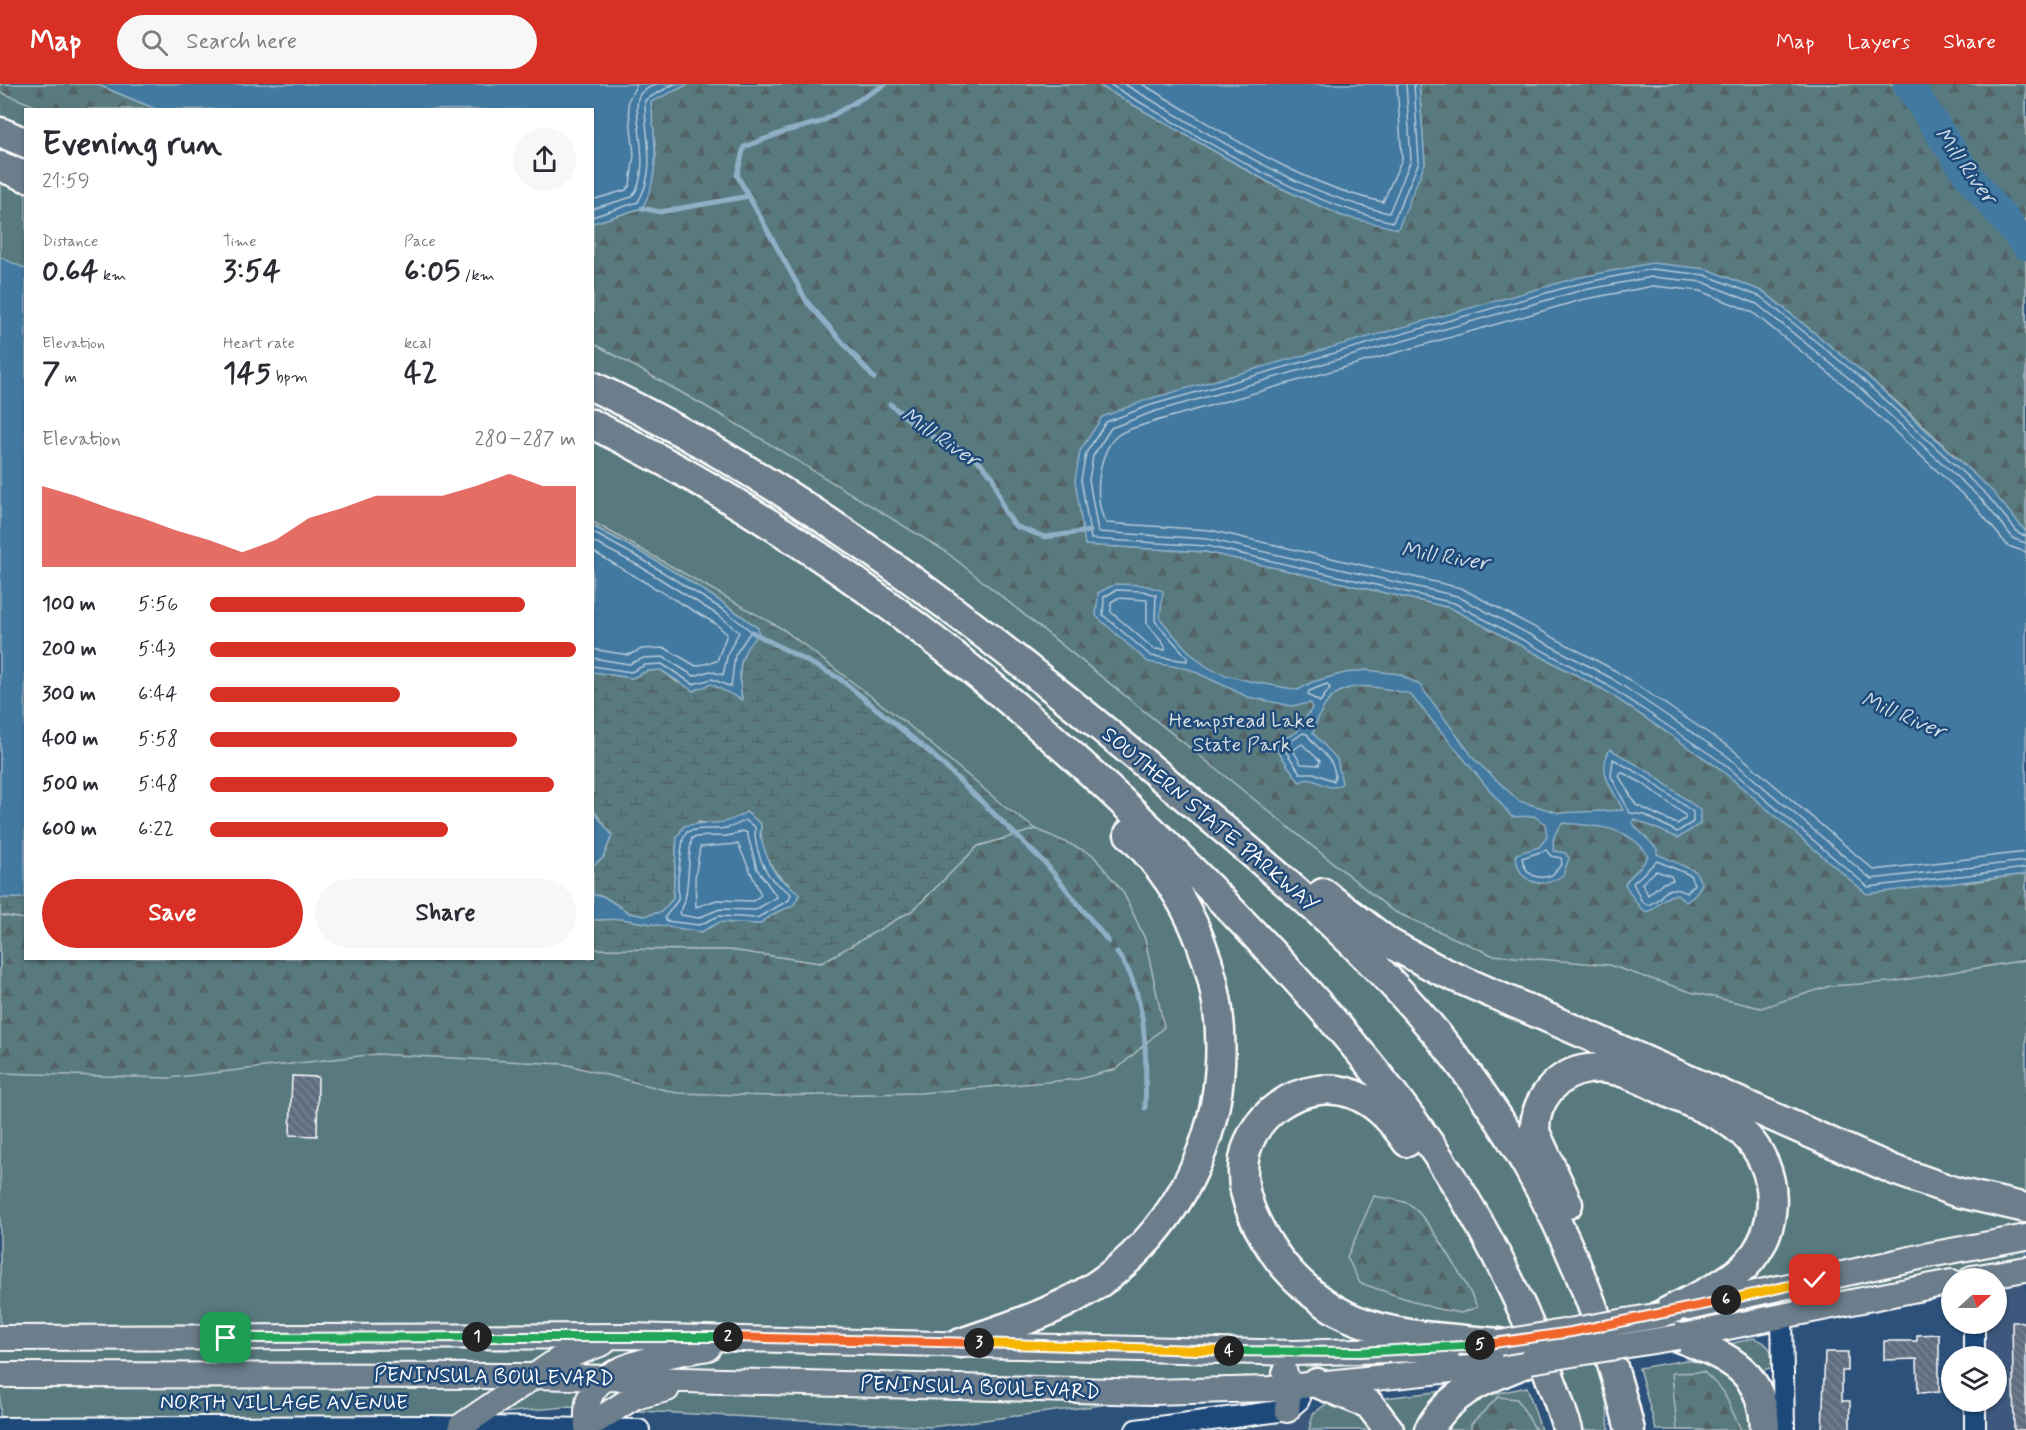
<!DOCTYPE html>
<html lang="en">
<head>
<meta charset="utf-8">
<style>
	:root { --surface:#fff; --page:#f7f7f7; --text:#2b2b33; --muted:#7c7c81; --accent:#d93025 }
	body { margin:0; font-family:Mynerve,sans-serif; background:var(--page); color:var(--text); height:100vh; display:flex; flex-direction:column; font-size:22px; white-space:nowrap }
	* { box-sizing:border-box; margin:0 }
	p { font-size:20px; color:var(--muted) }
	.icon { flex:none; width:33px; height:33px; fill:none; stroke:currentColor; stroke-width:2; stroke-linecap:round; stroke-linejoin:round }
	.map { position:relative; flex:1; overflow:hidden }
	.sheet { position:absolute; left:24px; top:24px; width:570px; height:852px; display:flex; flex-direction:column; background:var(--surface); border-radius:0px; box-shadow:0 2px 4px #0004 }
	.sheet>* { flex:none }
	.needle { width:39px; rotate:69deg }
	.tools { position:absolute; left:1941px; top:1184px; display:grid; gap:12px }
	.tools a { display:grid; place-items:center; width:66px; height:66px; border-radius:50%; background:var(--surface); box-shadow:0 2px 4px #0004; font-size:30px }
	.pin { position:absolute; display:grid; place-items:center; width:51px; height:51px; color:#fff; margin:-26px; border-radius:12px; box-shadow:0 3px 9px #0006 }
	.km { position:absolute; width:30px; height:30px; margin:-15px; border-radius:50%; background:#222; color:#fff; font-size:16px; line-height:30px; text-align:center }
	.round { display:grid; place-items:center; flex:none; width:63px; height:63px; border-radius:32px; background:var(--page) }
	.overview { display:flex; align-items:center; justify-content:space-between; height:102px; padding:0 18px }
	h1 { font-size:33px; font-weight:800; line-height:45px }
	.figures { display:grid; grid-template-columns:repeat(3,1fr); gap:9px; height:102px; padding:6px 18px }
	.figures div { display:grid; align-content:center }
	.figures b { font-size:30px; font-weight:800 }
	.figures small { font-size:16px; font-weight:400 }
	.figures p { font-size:16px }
	.chart { height:168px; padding:12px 18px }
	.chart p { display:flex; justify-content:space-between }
	.chart svg { width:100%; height:108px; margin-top:6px; fill:var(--accent); opacity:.7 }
	.button { display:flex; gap:12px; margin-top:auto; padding:12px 18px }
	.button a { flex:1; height:69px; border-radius:36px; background:var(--accent); color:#fff; font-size:24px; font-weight:800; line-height:69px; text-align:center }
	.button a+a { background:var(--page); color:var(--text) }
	ul { padding:0 18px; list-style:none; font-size:20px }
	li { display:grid; grid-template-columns:96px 72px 1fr; align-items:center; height:45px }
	li i { height:15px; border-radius:8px; background:var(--accent) }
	header { display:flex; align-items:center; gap:36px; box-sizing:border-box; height:84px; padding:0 30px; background:var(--accent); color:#fff }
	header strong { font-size:28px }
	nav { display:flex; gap:33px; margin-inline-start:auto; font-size:21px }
	.search { width:420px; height:54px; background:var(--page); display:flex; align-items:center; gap:15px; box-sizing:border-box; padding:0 21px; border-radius:33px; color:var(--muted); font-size:22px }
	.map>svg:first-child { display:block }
</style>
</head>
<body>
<header>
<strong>Map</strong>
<div class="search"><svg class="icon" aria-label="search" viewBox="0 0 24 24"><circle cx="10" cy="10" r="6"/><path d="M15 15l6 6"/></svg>Search here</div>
<nav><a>Map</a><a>Layers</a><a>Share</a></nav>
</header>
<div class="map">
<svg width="2026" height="1346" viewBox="0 0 2026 1346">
	<defs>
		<pattern id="forest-firs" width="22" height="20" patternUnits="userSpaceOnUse" patternTransform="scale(1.5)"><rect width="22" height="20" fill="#597a7f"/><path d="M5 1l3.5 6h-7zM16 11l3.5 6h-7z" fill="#526366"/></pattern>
		<pattern id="wetland-marsh" width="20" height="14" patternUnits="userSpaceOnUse" patternTransform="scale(1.5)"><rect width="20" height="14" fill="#597a7f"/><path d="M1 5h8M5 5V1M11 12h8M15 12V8" fill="none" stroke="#526366"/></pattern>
		<pattern id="building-back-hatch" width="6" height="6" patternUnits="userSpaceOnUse" patternTransform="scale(1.5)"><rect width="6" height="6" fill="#606d80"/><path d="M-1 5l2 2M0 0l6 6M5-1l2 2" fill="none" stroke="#788393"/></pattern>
	</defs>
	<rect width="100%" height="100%" fill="#2c517b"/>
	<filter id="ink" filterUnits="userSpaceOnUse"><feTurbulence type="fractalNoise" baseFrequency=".0167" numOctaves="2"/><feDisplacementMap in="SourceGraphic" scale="12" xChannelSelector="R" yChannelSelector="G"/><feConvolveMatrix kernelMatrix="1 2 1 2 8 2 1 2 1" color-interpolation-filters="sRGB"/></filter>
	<g filter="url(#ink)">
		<path fill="#3c597c" d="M2026,1187v159h-43l-1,-29h14v-45h-15l-1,-33h16v-45z
			M1295,1327l60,2 9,17h-221z"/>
		<path fill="#597a7f" stroke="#acbcbf" stroke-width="1.5" fill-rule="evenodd" d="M0,0h2026v1183l-435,75 15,56 3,32h-26l-27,-84 -625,81 -365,-20 -77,7 -489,8zM26,26h566v848h-566z
			M1754,1254c15,5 19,13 20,29l-17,5 -29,-26 1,-2z
			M1686,1276l21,4 34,18 15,48h-100l-17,-62z
			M1527,1303l14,43h-103l38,-32z
			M1444,1307l-23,39h-22l-17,-23 2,-9z
			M1326,1320h23l30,26h-70l4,-16z"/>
		<path fill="url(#forest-firs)" stroke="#acbcbf" stroke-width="1.5" d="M0,0h96l60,25h-114l-42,-17z
			M689,0h408l171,98 74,34 83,-53 -6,-79h607v448c-76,-91 -170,-166 -262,-240l-679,253 121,7 245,56 153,82 115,78 66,54 180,61 61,-9v86l-135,22 -61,4 -69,22 -70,-16 -82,-27 -117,-10 -99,-44 -448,-360 -215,-131 -137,-77v-120l49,-15 14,-52 -5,-55z
			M1036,745l56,25 31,38 22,47 19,88 -47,42 -38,10 -159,14 -148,3 -95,-3 -113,-29 -187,-10 -208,24 -169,-5v-158l25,4 1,39h566l1,-9 137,1 91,13 92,-53 65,-64z
			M1374,1112c10,2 24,3 33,7 21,11 60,81 70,104l-16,6 -28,-5 -73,-25 -13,-26z
			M1704,1288l19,19 18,39h-64l-5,-57z
			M1498,1313l19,2 19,31h-65v-6z"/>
		<path fill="url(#wetland-marsh)" stroke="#acbcbf" stroke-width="1.5" d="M593,438l191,108 122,93 99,84 31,22 -58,17 -65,64 -92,53 -91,-13 -137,-1v-29l29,-1 79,13 19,-10 39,2 18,-12 16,-6 -3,-21c-20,-13 -31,-37 -29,-61l-15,-12c-15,11 -29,14 -47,10l-22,15 -4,62 -12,13 -17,4 -15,-3 -26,-17 -10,-1v-30l10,-7 9,-23 -19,-26v-137l39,6 15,-7 14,-1 17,13 33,1 31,15c-5,-33 -2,-43 16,-71 -52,-39 -108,-72 -165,-102z
			M0,814h25v21l-25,-4z"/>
		<path fill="#4379a0" stroke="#8eafc6" stroke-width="1.5" d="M96,0h593l-38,18c3,37 11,73 -9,106l-49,15 -1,-113 -436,-1z
			M1097,0h322l6,79 -27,66 -56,-13 -74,-34z
			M0,173l26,12 -1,629h-25z
			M1652,179l55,6 57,23 101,82 127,117 34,41v342l-159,20 -148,-126 -115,-78 -153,-82 -245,-56 -121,-7 -10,-65 5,-29 22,-34 47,-18 427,-121z
			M592,442c58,30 114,63 166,102l1,6c-22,19 -21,39 -17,66l-31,-16 -18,7 -32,-21 -14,1 -15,7 -39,-6z
			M1115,500l29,1 19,6 -3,27c13,17 28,35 46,48 18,13 69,19 92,24l14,-8 33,-9 21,-3 33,4 21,11 55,75 44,41 40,12 64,-3c-10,-21 -27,-37 -13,-61l39,23 51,38v14l-22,14 -44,-19 -2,4 25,26v5l38,17 7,13 -9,13 -7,5 -9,-8c-30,5 -23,42 -52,-10 6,-11 20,-17 23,-29 -20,-30 -53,-29 -85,-32 -8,9 -12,15 -9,28l11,2 4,5 -6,17c-23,16 -46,7 -47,-21l23,-7 8,-10 -2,-13 -11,-8 -22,1 -102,-123c-48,-11 -82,-18 -97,39l24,26 5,24c-15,13 -26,-11 -43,-1l-23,-34 1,-6 20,-10 15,-24 -1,-5 -19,3 -44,-9 -59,-28 -41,-7 -52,-46 2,-23z
			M592,725l20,26 -9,23 -10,7z
			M746,728l15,12 -1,12 9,27 8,13 23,18 -7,12 -16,6 -18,12 -39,-2 -19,10 -79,-13 -29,1v-25l10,1 26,17 15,3 17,-4 12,-13 4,-62 7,-11c24,-6 39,2 62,-14z"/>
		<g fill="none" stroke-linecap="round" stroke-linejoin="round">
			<path stroke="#b4c9d9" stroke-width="1.5" d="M1109,0c90,52 181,115 284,138l26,-60 -5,-78
				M1124,0c84,48 169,108 265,129l22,-53 -5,-76
				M1142,0c76,44 154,100 241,118l19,-43 -5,-75
				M592,116l34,-10 4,-5 4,-30 -6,-54 9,-17
				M592,125l40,-12c23,-30 -3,-87 8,-103 4,-5 11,-7 16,-10
				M592,133l46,-15c20,-33 6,-67 7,-102l29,-16
				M592,448l53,29 80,50 26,20 -16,24 -4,32 -19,-8 -19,5 -31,-20 -17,1 -14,7 -39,-6
				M2026,452l-7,-2 -32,-39 -126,-117 -100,-81 -56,-22 -53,-6 -74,15 -427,121 -45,17 -20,31 -5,27 10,59 116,7 247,57 153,82 116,78 145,124 158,-19
				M592,457l49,26 80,50 18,15 -11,21 -5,22 -13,-4 -16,5 -31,-19 -19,1 -15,6 -37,-6
				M2026,459l-12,-4 -32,-39 -126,-116 -99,-80 -54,-22 -51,-5 -73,14 -426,121 -42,16 -18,28 -4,24 9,52 110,7 249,57 154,82 116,78 144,123 155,-18
				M592,467l124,73 11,10 -10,27 -21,5 -31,-18 -23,1 -14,6 -36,-6
				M2026,468l-18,-6 -33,-40 -124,-115 -99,-79 -51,-21 -48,-5 -72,14 -425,121c-11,4 -30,7 -39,15 -20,16 -24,67 -11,87l104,7 251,58 155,83 116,78 142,121 152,-18
				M1116,506l27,1 13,4 -1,26 32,36v4l-36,-5 -48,-41 1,-18z
				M1118,514l29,2v23l18,23v4l-11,-1 -43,-37v-10z
				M1327,600l3,4 -10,14 -12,-7 1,-4z
				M1303,649l4,1c9,15 33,28 27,47l-20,-8h-14l-17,-26z
				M1302,660l18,17 -1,4 -18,-1 -8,-14z
				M1613,675l32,18 48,35v10l-16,10 -32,-17 -15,-2 -19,-37z
				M1621,688l21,11 43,32v4l-8,5 -41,-19 -17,-29z
				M745,736l10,7c-1,17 6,38 16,51 5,7 14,10 20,16l-2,6 -32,18 -38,-2 -20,9 -33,-4 -1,-4 13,-17v-23l5,-38 4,-7c20,-8 34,4 58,-12z
				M743,747l4,2 10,36 20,28 -22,13 -35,-1 -22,9 -17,-3 -1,-3c10,-13 7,-55 12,-74 14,-5 32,3 51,-7z
				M738,760l23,51 -8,6 -36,-1 -21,7 -1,-29 5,-31z
				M1546,766l5,6 10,2 1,6 -10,11c-15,6 -27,0 -30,-17z
				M1657,777l33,14 4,9 -7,9c-26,-12 -20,6 -39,12l-6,-3 -9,-19z
				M1656,787l15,5 2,4 -12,4 -13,11 -6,-12z"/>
			<path stroke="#8eafc6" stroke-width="5" d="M642,124l18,4 89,-16
				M874,294l-67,-76 -70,-127 7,-28 42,-16 35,-9 65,-38
				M890,320l35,29 49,23 19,21 11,33 11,16 30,11 45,-6
				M752,548l87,46 94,77 113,109 62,77
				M1117,869c31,38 30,108 28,155"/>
			<path stroke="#4379a0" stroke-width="30" d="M1908,0l59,90 59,71"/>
		</g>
		<path fill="url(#building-back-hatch)" stroke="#fff" stroke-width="1.5" d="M292,992l26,1 -1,59 -27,-1z
			M2012,1238h14v108h-12z
			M1939,1250v58l-21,1 -1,-34 -33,1v-19h33v-6z
			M1825,1268h23v19h-6v30h8v29h-28z"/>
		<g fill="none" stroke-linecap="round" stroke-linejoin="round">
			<g stroke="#fff" stroke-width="24">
				<path id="minor" d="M1782,1232l2,114
					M1974,1239v33
					M1975,1317v29
					M0,1344l429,-2 210,4
					M1136,1346l151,-20 12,-10"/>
			</g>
			<g stroke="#fff" stroke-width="28">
				<path id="major" d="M1972,1194l54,-9
					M1688,1224l236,-52 102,-19
					M1678,1253l274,-55
					M0,1254l628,-2 666,17 155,-5
					M1285,1289l4,13 -2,24
					M0,1291l532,1 619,16 119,-3 238,-25
					M461,1342l97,-66 45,-17
					M587,1343c0,-9 -1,-19 2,-28 12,-37 87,-45 119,-51
					M587,1343l47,-30 33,-8"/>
			</g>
			<g stroke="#fff" stroke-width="33">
				<path id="highway" d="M0,48l26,11
					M0,82l26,11
					M592,302c213,101 402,251 581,401 105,87 213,175 294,286 79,107 132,228 163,357
					M592,340c250,122 469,305 659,507 77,81 153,167 211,263 45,74 80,154 106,236
					M1323,809l66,50 50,27 455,200 62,22 70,16
					M1407,1058c-14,-20 -30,-39 -54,-48 -51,-18 -109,22 -110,76 -1,32 17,63 35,88 19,25 48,50 78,62 45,18 96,18 143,23
					M1568,1120l-33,-72c-1,-31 21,-59 53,-63 32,-5 63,16 90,28 22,10 46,19 64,35 39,36 40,98 2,135 -23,21 -55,33 -83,48
					M1678,1253c49,20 86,32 87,93
					M961,1259c51,-18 104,-33 148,-67 142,-111 148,-318 20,-442
					M1317,1299l52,21 20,26
					M1429,1346c22,-41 61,-52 101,-69"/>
			</g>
			<use href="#minor" stroke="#1f4a7a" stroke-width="20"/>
			<use href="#major" stroke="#6c7d8b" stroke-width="24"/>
			<use href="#highway" stroke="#6c7d8b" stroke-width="28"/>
			<g stroke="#fff" stroke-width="28" stroke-linecap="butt">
				<path id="major-bridge" d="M1499,1259l162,-28
					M1530,1277l148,-24"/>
			</g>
			<use href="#major-bridge" stroke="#6c7d8b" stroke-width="24"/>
		</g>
	</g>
	<g fill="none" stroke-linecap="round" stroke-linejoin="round" filter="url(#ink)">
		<g stroke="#fff" stroke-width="12">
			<path id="split-1" d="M226,1254l251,-1"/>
		</g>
		<g stroke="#fff" stroke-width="12">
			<path id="split-2" d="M477,1253h251"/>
		</g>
		<g stroke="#fff" stroke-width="12">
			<path id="split-3" d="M728,1253l251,6"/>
		</g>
		<g stroke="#fff" stroke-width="12">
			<path id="split-4" d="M979,1259l250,8"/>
		</g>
		<g stroke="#fff" stroke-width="12">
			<path id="split-5" d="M1229,1267l131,1 120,-7"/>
		</g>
		<g stroke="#fff" stroke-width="12">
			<path id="split-6" d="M1480,1261l91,-13 155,-32"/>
		</g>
		<g stroke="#fff" stroke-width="12">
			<path id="split-7" d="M1726,1216l89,-20"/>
		</g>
		<use href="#split-1" stroke="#22a559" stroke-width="8"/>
		<use href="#split-2" stroke="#22a559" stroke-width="8"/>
		<use href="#split-3" stroke="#f0652b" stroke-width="8"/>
		<use href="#split-4" stroke="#f5b400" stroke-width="8"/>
		<use href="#split-5" stroke="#22a559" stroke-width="8"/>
		<use href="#split-6" stroke="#f0652b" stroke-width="8"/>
		<use href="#split-7" stroke="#f5b400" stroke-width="8"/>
	</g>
	<g text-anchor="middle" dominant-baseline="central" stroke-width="5" stroke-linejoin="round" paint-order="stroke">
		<g font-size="21" fill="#d6dedf" stroke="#1f4a7a">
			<text x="1242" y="637">Hempstead Lake<tspan x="1242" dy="24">State Park</tspan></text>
		</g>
		<g font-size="21" fill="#fff" stroke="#1f4a7a">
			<text transform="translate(1210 736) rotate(40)">SOUTHERN STATE PARKWAY</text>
			<text transform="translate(494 1293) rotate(1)">PENINSULA BOULEVARD</text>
			<text transform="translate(980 1304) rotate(2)">PENINSULA BOULEVARD</text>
			<text x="284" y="1319">NORTH VILLAGE AVENUE</text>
		</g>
		<g font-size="22" font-style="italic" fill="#d0dee7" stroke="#1f4a7a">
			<text transform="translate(1965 82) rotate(54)">Mill River</text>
			<text transform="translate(940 354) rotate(34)">Mill River</text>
			<text transform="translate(1445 473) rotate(9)">Mill River</text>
			<text transform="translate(1903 632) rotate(23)">Mill River</text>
		</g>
	</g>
</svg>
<div class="tools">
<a><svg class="needle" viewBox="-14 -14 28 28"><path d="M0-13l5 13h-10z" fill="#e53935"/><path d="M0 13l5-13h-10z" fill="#7c7c81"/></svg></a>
<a><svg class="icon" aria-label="layers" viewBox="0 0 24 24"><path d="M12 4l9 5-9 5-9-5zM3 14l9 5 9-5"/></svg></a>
</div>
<div class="pin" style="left:226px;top:1254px;background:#1e9e55"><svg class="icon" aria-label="arrive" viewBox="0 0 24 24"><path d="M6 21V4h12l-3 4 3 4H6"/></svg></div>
<div class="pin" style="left:1815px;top:1196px;background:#d93025"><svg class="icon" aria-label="check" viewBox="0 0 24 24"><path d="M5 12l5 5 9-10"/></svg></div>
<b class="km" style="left:477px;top:1253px">1</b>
<b class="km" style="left:728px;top:1253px">2</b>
<b class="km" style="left:979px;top:1259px">3</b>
<b class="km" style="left:1229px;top:1267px">4</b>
<b class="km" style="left:1480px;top:1261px">5</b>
<b class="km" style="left:1726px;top:1216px">6</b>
<section class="sheet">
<div class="overview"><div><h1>Evening run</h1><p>21:59</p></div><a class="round"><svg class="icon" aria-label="share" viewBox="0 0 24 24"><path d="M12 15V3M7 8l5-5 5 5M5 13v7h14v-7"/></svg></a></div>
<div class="figures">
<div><p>Distance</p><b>0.64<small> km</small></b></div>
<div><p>Time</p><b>3:54</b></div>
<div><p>Pace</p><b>6:05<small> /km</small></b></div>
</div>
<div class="figures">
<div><p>Elevation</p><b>7<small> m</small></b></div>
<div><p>Heart rate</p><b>145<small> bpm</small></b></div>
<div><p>kcal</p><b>42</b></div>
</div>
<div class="chart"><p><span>Elevation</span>280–287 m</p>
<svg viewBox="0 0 160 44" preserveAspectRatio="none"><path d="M0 44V11L10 15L20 20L30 24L40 29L50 33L60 38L70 33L80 24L90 20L100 15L110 15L120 15L130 11L140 6L150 11L160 11V44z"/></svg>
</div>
<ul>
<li><b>100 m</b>5:56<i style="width:86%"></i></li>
<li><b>200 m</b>5:43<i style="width:100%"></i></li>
<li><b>300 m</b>6:44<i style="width:52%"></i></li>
<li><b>400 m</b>5:58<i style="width:84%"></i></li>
<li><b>500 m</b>5:48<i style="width:94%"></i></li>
<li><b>600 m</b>6:22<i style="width:65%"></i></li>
</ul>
<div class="button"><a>Save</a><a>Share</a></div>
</section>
</div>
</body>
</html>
